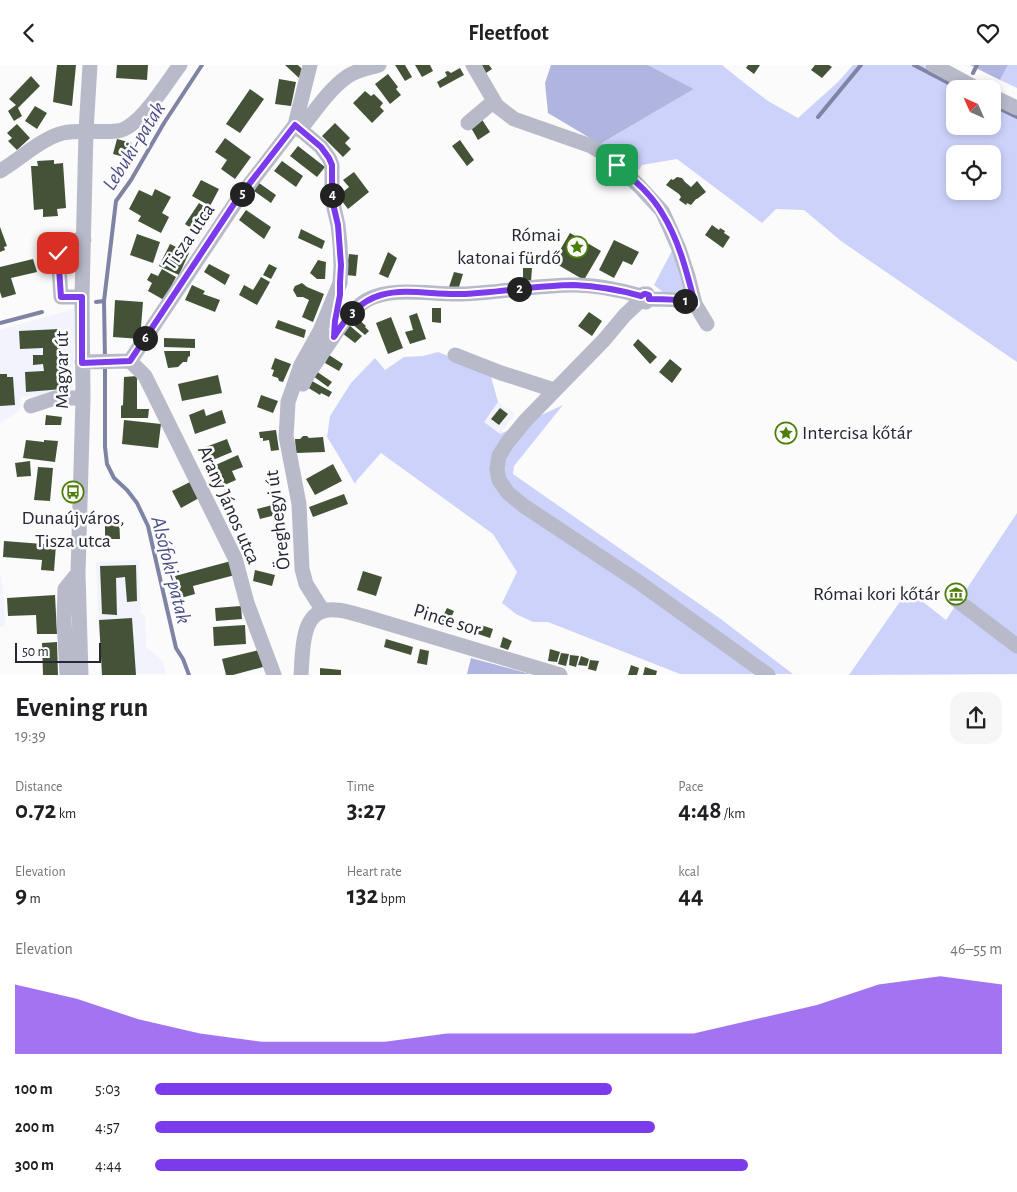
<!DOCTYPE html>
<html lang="en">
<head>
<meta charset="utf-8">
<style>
	:root { --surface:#fff; --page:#f6f6f6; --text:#202124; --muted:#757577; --accent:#7c3aed }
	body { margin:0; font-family:"Alegreya Sans",sans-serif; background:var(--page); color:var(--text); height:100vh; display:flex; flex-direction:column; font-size:19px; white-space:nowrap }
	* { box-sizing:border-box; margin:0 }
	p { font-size:16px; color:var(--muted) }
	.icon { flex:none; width:28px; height:28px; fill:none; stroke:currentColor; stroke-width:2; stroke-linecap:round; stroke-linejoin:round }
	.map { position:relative; height:610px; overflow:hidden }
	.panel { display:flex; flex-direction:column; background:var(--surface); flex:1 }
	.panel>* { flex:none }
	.needle { width:32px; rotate:315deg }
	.fabs { position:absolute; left:946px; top:15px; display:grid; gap:10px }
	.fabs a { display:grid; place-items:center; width:55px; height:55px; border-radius:10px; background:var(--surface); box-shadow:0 2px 8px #0003; font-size:25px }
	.scale { position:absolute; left:15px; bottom:12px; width:86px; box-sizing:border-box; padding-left:5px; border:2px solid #252734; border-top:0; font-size:14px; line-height:18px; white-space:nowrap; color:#252734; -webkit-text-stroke:4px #fbfbfb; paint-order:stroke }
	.pin { position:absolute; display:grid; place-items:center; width:42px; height:42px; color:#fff; margin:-21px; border-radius:10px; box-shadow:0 2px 8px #0006 }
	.km { position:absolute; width:25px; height:25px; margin:-12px; border-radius:50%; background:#222; color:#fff; font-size:14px; line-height:25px; text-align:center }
	.round { display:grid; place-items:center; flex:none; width:52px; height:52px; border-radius:15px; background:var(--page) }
	.head { display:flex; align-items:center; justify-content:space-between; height:85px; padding:0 15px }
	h1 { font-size:28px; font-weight:700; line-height:38px }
	.stats { display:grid; grid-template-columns:repeat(3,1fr); gap:8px; height:85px; padding:5px 15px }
	.stats div { display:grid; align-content:center }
	.stats b { font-size:25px; font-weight:700 }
	.stats small { font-size:14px; font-weight:400 }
	.stats p { font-size:14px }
	.chart { height:140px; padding:10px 15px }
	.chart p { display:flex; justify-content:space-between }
	.chart svg { width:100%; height:90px; margin-top:5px; fill:var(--accent); opacity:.7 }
	ul { padding:0 15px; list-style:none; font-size:16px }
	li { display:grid; grid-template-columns:80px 60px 1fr; align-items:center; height:38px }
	li i { height:12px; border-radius:6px; background:var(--accent) }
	header { display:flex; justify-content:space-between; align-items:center; height:65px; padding:0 15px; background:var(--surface); font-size:22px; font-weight:700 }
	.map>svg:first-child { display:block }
</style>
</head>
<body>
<header><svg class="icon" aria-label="back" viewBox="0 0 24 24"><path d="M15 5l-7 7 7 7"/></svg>Fleetfoot<svg class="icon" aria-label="heart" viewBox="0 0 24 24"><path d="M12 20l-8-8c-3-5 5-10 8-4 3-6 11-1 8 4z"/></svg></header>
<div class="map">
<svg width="1017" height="610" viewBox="0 0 1017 610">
	<rect width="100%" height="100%" fill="#fbfbfb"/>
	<path fill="#f2f3fc" d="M74,244l-1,85 -52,3 -1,11 -3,5 -17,10v-93z
		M498,337l17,12 -15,20 -17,-12z
		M139,495l2,54 4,1 1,32 17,14 3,13h-66l1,-25 -2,-9 -3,-78z
		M0,506l4,29 1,25 -5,2z"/>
	<path fill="#cdd2fb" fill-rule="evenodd" d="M648,0h74l25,20 21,16 30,17 40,-36 15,-17h70l47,24h-15v37h37l1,-26 24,12v250l-176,-121 -37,-31 -28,-1 -14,14 -85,-64 -35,6 -3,5 -39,-26 94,-55zM955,89h37v37h-37z
		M1008,0h9v23l-17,-8z
		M675,180l10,46 -2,2h-19l-10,-8z
		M438,287l52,21 8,29 -14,20 16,12 63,-29 -49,61 -1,8 205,143 75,57h-113l-132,-52h-15l-17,-8 -14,-11 15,-31 -24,-38 -112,-81 -24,27 -2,4 -18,-31 -10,-16 3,-21 21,-33 24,-25 10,12 19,-13 19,-1z
		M1017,448v161l-168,1 59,-85 38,30z"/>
	<path fill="#b0b5e0" d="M551,0h97l46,24 -94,55 -52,-31 -3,-30z
		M970,0h38l-8,15z
		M471,593l59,16h-63z"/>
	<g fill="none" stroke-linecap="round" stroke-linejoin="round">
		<path stroke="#7f83a4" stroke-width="4" d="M914,0l46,24
			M973,8l4,-8
			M992,40l25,12
			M818,52l43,-52
			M104,236l1,58
			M96,237l8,-1 12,-100 15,-21 33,-57 38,-58
			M0,258l42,-11
			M105,301v81l2,17 7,14 13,12 10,13 11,23 28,122 7,11 6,16"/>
	</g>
	<path fill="#445337" d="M57,0h19l-4,41 -19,-4z
		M117,0h31l-1,15 -31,-2z
		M285,0h13l4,4 -3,9z
		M395,0h10l7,12 -7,4z
		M415,0h15l3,6 -11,6z
		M482,0h7l3,4 -6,4z
		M748,0h12l-6,9 -8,-6z
		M815,0h14l3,2 -10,11 -11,-8z
		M460,3l4,7 -24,13 -3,-6 10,-6 -2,-4 3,-1 3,2z
		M388,9l10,13 -2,2 5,6 -11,9 -15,-20z
		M31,11l9,10 -22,22 4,8 -8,5 -6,-10 8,-6 -7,-6z
		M279,14l17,3 -5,24 -16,-2z
		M250,24l14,10 -24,34 -14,-9z
		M365,26l6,5 3,-2 9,9 -3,4 4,4 -12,12 -19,-20z
		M35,41l12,7 -10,16 -12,-8z
		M481,53l9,14 -12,8 -8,-14z
		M335,58l15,15 -5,5 6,6 -8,8 -21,-21z
		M17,59l13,14 -13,12 -9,-9 4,-3 -5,-5z
		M225,73l26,19 -16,22 -14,-10 6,-9 -12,-8z
		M117,74l15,4 -4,15 -15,-4z
		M460,75l14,20 -7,6 -15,-20z
		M298,81l27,21 -8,10 -27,-21z
		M54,95v4l9,-1 3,45 -9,1 1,7 -15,1v-8l-9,1 -3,-44h7l-1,-5z
		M282,96l21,15 -7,11 -22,-16z
		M354,107l15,20 -21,17 -10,-13 11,-9 -6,-7z
		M677,112l5,1 3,4 6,5 6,-6 9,11 -9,7h-1l-5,6 -4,-2 -1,2 -7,-5 2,-3 -2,-3 -13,-9 5,-6 2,1z
		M201,115l18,9 -9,17 -18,-10z
		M259,118l17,12 -5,8 -17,-12z
		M155,124l16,8 -9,16 7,4 -8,16 -23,-12 3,-5 -12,-7 10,-19 13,6z
		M199,138l15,10 -14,21 -15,-10z
		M246,145l25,17 -7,12 -25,-19z
		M712,160l7,5 1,-2 5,3 -1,2 6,4 -7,11 -18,-13z
		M0,162l7,19 -3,1 1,3 -5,2z
		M301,164l24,12 -3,8 -24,-11z
		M570,168l31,18 -17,29 -31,-18z
		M137,169l23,8 -7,21 -23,-8z
		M614,175l25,12 -7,13 -9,-4 -9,17 -15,-8z
		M170,179l19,9 -10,22 -20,-9z
		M388,187l9,6 -9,20 -9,-4z
		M349,189l9,1 -2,21 -10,-1z
		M33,194l4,13 -26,6 5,16 -14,4 -2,-6v-25z
		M318,195l8,2 -1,17h-8l-7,-6z
		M209,199l21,11 -5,10 -21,-13z
		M269,199l8,4 -6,11 -8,-4z
		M523,203h9l-1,14 -8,-1z
		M162,204l14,8 -12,23 -16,-9 4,-8 -5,-3 4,-7 7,3z
		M454,207l9,2 -5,16 -9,-3z
		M261,212l9,5 -13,23 -18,-10 5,-10 9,5z
		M302,218l5,4 17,7 -11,28 -11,-5 7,-17 -6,-3h-6l-4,-7 2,-4z
		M192,220l13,6 -2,3 17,6 -5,12 -30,-12z
		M115,235l28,2 -3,37 -27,-2z
		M432,243h9v15l-9,-1z
		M589,247l13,9 -10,15 -14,-10z
		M417,248l9,26 -16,5 -5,-12 8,-2 -4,-14z
		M356,252l10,9 -1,1 4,4 -4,4 -14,-12z
		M391,252l12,31 -15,6 -12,-31z
		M278,255l28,10 -2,8 -29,-10z
		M349,260l13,11 -7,7 -13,-10z
		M59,264l4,60 -37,3 -1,-20 19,-1 -1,-7 -10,1v-10h10v-7l-23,1 -1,-18z
		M164,273l31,1v9l-31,-1z
		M638,274l19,18 -7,7 -17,-19z
		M164,286h26v5l-2,1 -1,5h-4l-5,5 -10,1z
		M329,290l14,9 -4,7 -14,-8z
		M275,293l16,6 -8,18 -4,-1 -1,-3 -6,-2 2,-6 -3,-1z
		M670,294l12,10 -10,14 -13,-11z
		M316,306l16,11 -4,5 -15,-11z
		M0,309h7v3h6l2,28 -15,1z
		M218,310l4,18 -40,8 -4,-17z
		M137,311v33h12l-1,9h-27v-12l2,-1 1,-28z
		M310,315l22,12 -3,5 -8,-4 -1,2 -13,-8z
		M261,330l17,6 -5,12 -16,-6z
		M500,343l8,6 -9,11 -8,-6z
		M204,344l2,7 16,-6 4,13 -31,11 -6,-19z
		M46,350l16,2 -1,8h-16z
		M124,355l37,4 -3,24 -36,-4z
		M276,365l3,20 -8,1 -2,-11 -6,1v-3h-3l-1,-6z
		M303,371h4l2,2 14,-1 2,15 -29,1 -1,-14h5z
		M227,374l5,13 -24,10 -5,-14z
		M26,375l18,2v-2l14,1 -3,21 -32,-4z
		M238,390l5,12 -11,4 4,9 -16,7 -9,-20z
		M30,396l1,15 -14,1 -2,-14z
		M333,399l9,17 -27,14 -9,-16z
		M38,402l15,1 -3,33 -16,-1z
		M190,417l9,16 -18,10 -9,-17z
		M344,429l4,10 -35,13 -4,-10z
		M284,437l3,10 -27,7 -3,-10z
		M105,451h14l1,23h-15z
		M4,476l52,4 -2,26 -13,-1 1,-10 -39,-3z
		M231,496l4,14 -42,11 2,8 -14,4 -6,-22z
		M136,500l1,36 -10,1 -2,-25 -9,1 1,37 -15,-1 -2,-48z
		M255,505l20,5 -3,11 -19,-5z
		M363,506l19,6 -6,19 -19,-6z
		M55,530l2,39h-20l-1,-19 -28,1 -1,-18z
		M241,541l1,13 -26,2 -1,-13z
		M447,543l7,3 -6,14 -8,-3z
		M132,553l4,57h-34l-3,-55z
		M478,559l15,5 -3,9 -15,-5z
		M245,560l1,19 -32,2 -1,-19z
		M503,572l9,4 -4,9 -8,-3z
		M386,574l27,8 -2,8 -27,-8z
		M57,577l1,33h-15l-1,-32z
		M420,584l9,2 -2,14 -10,-2z
		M550,584l10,3 -3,10 -9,-1z
		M259,585l4,17 -30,8h-7l-4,-16z
		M561,588l8,1 -3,12 -8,-2z
		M570,590l9,1 -3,11 -7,-2z
		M581,591l8,3 -2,7 -9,-1z
		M590,595l9,1 -3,10 -8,-2z
		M631,600l8,3 -2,7h-9z
		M645,602l12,4 -1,4h-13z
		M320,603l21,2v5h-21z"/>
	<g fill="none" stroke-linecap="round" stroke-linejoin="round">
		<path stroke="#b8bac9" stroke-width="15" d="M473,0l24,41 17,13 77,27 12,7 14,12 22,21 23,25 7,15 10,23 9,27 7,28 12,20
			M933,0l45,24
			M992,31l25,12
			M468,58l26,-22
			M295,60l26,22 8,11 3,7v27l2,16 4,17 2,19 1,21 -1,18 -20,48 -19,34 -13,37 -1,19 -1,15 13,68 3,65 4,15 17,27
			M300,65c15,-19 29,-41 48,-54 9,-6 21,-8 31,-11
			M0,106c19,-11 42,-33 63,-38 17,-4 36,0 54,-2 23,-3 49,-48 63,-66
			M82,232h-21l-3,-44 19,-13h7
			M641,235l-16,15 -21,25 -79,81 -18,22 -8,13 -2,13 2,11 9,13 16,13 113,75 131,94
			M641,235l5,2 3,-3c16,0 30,0 46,5
			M455,290l46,18 53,17
			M130,296l106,-159 59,-77 15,-60
			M130,296l15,15 90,182 12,45 27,72
			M82,297l48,-1
			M303,319c5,-12 13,-21 20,-32 13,-18 24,-40 44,-52 26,-14 65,-5 94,-6 37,-1 75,-9 113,-9 22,0 46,5 67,11l3,-2h3l2,4
			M31,341l24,-8h28
			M954,533l63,48
			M67,610l-3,-56 1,-30 13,-16
			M81,610l-3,-102 5,-175 -1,-101 4,-166 4,-66
			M301,610c2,-25 -1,-69 35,-65 9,0 18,4 27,6l197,59"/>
	</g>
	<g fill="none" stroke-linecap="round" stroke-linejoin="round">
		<g stroke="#fff" stroke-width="10">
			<path id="route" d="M58,188l3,44h21v66l48,-2 106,-160 59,-76 26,22 8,11 3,7v28l2,15 4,17 3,40 -1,18v12l-5,26 -1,16c11,-18 25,-36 47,-42 25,-7 53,0 79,-1 38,-1 76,-9 114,-9 22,1 46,5 67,11l3,-2h2l3,1v4c16,0 30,0 46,5 -8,-31 -16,-64 -33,-91 -11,-19 -29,-34 -45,-48"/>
		</g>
		<use href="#route" stroke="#7c3aed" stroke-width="6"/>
	</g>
	<defs>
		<g id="sight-ring" transform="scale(1.125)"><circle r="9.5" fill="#fbfbfb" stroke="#4e7d08" stroke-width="1.5"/><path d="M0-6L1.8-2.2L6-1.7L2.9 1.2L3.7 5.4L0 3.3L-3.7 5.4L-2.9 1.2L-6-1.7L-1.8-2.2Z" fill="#4e7d08"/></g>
		<g id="bus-ring" transform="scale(1.125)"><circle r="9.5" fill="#fbfbfb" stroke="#4e7d08" stroke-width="1.5"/><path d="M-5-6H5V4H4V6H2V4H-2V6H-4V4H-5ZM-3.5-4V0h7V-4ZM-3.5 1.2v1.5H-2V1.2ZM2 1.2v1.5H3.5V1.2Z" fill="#4e7d08"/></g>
		<g id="museum-ring" transform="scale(1.125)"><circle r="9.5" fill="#fbfbfb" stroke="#4e7d08" stroke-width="1.5"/><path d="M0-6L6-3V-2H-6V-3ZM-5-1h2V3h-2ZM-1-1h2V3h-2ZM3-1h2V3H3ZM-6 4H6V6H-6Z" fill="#4e7d08"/></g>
	</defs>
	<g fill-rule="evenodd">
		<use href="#sight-ring" x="577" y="182"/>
		<use href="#sight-ring" x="786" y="368"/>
		<use href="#bus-ring" x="73" y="427"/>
		<use href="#museum-ring" x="956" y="529"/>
	</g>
	<g text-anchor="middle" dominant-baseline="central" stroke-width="5" stroke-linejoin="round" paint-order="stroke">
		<g font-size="20" fill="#252734" stroke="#fbfbfb" text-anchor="end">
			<text x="561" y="170">Római<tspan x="561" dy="23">katonai fürdő</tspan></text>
			<text x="802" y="368" text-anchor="start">Intercisa kőtár</text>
			<text x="73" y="453" text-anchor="middle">Dunaújváros,<tspan x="73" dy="23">Tisza utca</tspan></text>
			<text x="940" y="529">Római kori kőtár</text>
		</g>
		<g font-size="20" fill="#252734" stroke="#fbfbfb">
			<text transform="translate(189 172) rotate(-56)">Tisza utca</text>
			<text transform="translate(62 305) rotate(-90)">Magyar út</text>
			<text transform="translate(229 440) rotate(66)">Arany János utca</text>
			<text transform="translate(278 455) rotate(-97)">Öreghegyi út</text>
			<text transform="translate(447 555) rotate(17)">Pince sor</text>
		</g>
		<g font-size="21" font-style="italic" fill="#4a4d85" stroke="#fbfbfb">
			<text transform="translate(134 81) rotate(-58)">Lebuki-patak</text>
			<text transform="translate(171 505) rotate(76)">Alsófoki-patak</text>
		</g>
	</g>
</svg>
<div class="fabs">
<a><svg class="needle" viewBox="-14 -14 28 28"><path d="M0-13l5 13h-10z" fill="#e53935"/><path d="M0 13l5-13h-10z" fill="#757577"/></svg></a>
<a><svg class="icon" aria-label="locate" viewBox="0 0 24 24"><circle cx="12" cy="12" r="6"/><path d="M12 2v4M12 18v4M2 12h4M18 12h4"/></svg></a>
</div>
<div class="scale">50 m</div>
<div class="pin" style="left:617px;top:100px;background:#1e9e55"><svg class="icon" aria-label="arrive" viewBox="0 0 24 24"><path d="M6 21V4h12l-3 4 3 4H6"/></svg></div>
<div class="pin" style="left:58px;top:188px;background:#d93025"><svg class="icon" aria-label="check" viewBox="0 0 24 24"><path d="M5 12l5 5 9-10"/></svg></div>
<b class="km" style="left:685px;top:236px">1</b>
<b class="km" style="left:519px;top:224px">2</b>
<b class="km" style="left:352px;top:248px">3</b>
<b class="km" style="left:332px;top:130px">4</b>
<b class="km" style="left:242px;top:129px">5</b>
<b class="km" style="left:145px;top:273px">6</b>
</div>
<section class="panel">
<div class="head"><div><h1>Evening run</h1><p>19:39</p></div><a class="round"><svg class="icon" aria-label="share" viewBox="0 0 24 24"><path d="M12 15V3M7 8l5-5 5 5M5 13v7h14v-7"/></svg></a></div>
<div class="stats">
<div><p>Distance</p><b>0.72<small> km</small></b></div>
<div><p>Time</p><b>3:27</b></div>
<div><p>Pace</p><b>4:48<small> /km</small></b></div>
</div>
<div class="stats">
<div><p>Elevation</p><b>9<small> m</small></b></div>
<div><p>Heart rate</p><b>132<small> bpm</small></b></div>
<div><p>kcal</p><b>44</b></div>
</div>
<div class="chart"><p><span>Elevation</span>46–55 m</p>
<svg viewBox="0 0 160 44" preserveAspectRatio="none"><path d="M0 44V10L10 17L20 27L30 34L40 38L50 38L60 38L70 34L80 34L90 34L100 34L110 34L120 27L130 20L140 10L150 6L160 10V44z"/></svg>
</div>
<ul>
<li><b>100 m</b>5:03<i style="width:54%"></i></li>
<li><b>200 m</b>4:57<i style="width:59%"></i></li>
<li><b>300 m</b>4:44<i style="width:70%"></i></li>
</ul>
</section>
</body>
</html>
